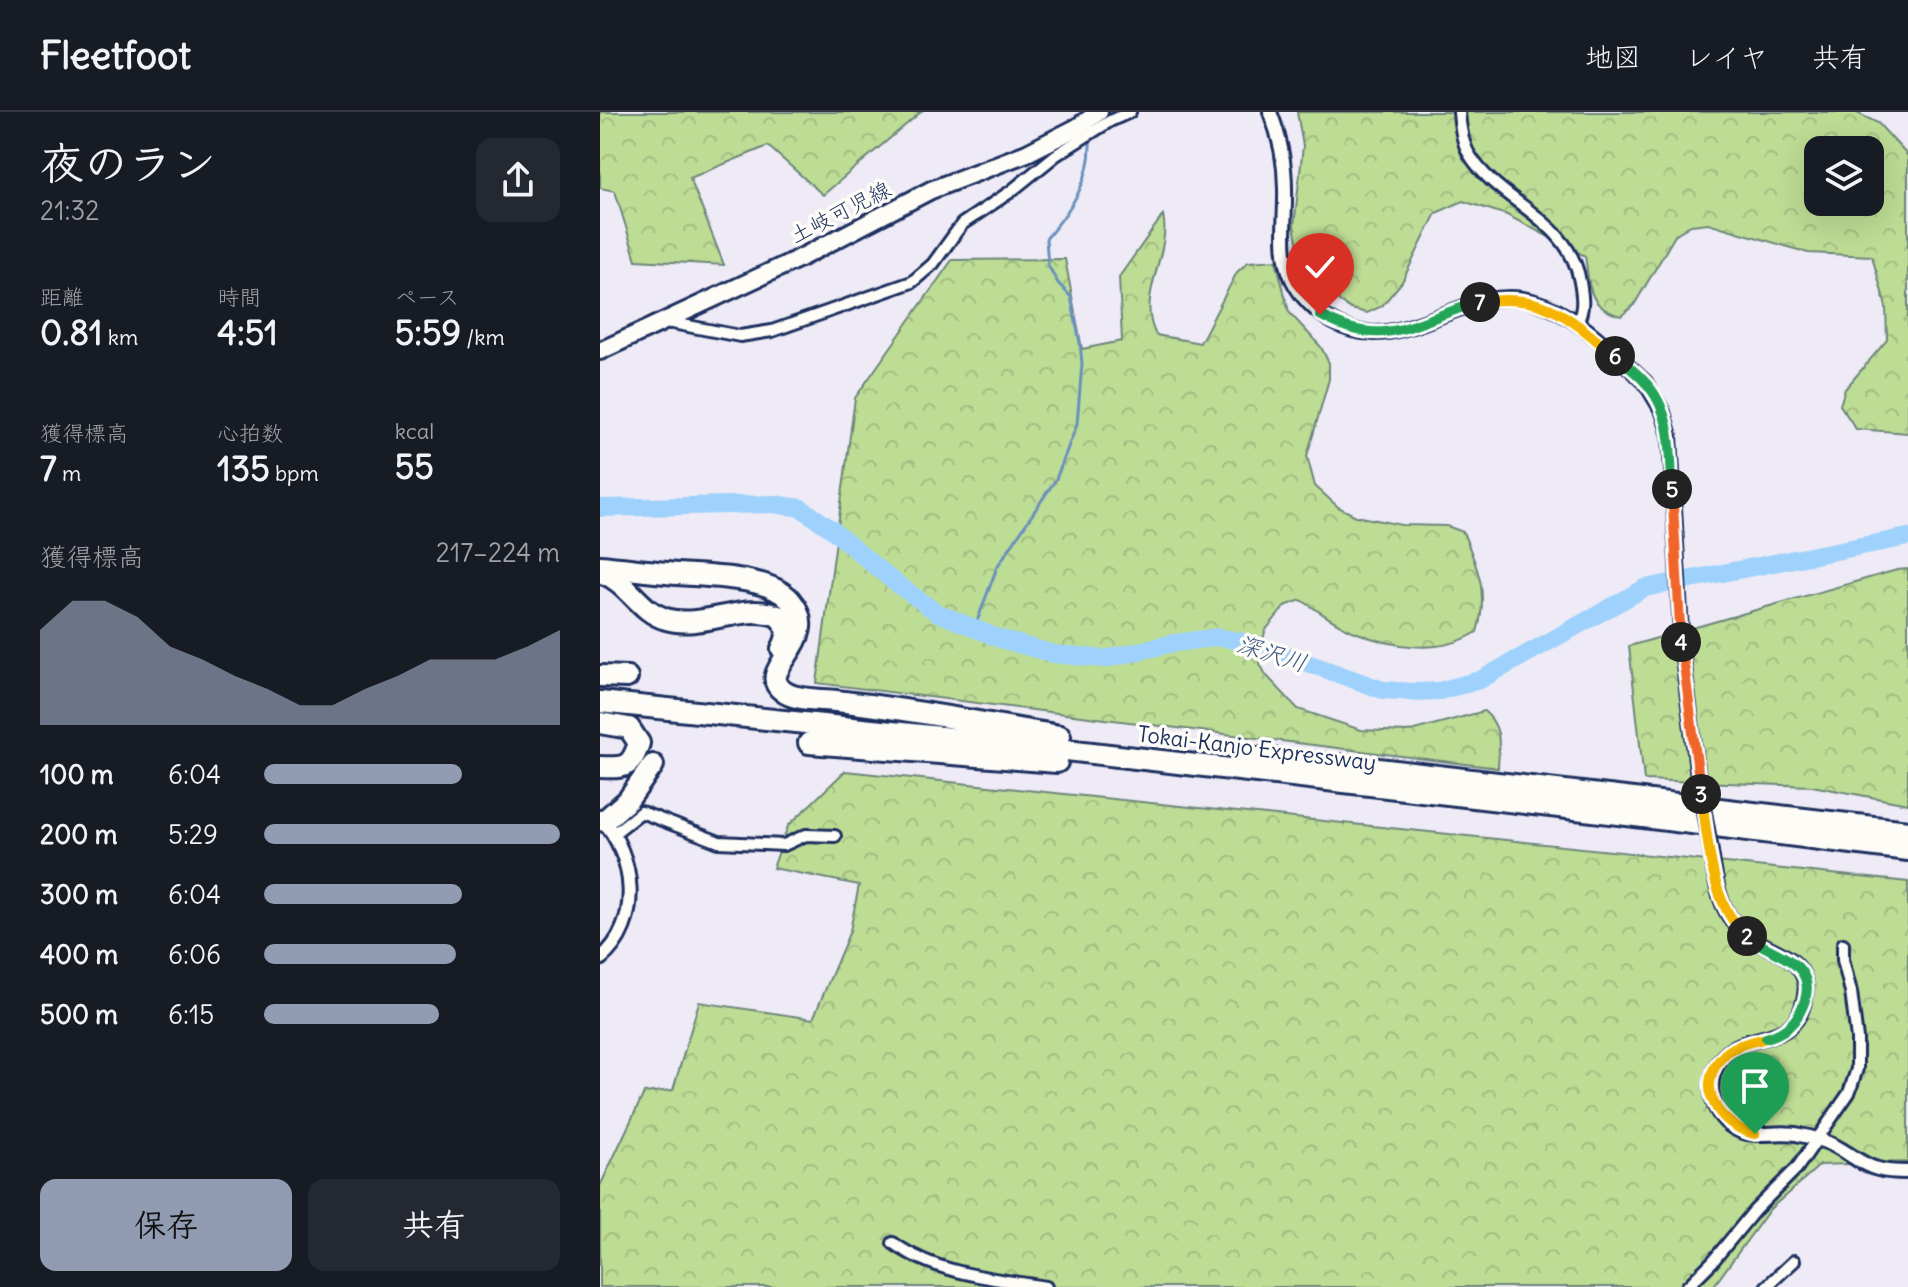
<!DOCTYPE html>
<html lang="ja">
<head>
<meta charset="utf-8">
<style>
	:root { --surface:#171b24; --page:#242831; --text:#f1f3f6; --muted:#9ea1a6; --line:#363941; --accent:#919bb2 }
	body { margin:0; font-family:Delius,"Klee One",sans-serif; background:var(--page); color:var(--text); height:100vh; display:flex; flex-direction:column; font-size:30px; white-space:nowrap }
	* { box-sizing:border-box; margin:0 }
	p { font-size:26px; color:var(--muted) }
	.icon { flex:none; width:44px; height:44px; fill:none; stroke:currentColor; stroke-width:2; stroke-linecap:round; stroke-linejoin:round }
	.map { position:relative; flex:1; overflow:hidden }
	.drawer { display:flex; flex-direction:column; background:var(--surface); width:600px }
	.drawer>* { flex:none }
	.tools { position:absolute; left:1204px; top:24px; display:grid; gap:16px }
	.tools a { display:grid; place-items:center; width:80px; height:80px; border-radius:16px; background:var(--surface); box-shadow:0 8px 32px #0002; font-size:40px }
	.pin { position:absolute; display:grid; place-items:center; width:68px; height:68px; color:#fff; margin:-82px -34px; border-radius:50% 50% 50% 0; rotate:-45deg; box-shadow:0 0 8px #0007 }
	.pin .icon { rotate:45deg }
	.km { position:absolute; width:40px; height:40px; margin:-20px; border-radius:50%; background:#222; color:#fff; font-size:22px; line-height:40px; text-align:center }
	.round { display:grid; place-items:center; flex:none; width:84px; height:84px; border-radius:16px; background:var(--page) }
	.headline { display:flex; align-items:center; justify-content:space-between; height:136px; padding:0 40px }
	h1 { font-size:44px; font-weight:700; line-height:60px }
	.figures { display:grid; grid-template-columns:repeat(3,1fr); gap:12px; height:136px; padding:8px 40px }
	.figures div { display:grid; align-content:center }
	.figures b { font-size:34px; font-weight:700 }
	.figures small { font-size:22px; font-weight:400 }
	.figures p { font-size:22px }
	.chart { height:224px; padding:16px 40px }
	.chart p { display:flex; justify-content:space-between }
	.chart svg { width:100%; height:144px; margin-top:8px; fill:var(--accent); opacity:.7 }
	.cta { display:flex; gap:16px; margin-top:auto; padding:16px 40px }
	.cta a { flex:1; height:92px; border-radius:16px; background:var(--accent); color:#111; font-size:32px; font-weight:700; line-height:92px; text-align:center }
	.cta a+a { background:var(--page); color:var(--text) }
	ul { padding:0 40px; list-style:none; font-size:26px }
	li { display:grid; grid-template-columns:128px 96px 1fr; align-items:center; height:60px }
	li i { height:20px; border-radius:10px; background:var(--accent) }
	header { display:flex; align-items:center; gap:48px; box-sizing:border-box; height:112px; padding:0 40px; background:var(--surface); border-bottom:2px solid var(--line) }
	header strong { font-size:38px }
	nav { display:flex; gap:44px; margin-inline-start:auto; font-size:28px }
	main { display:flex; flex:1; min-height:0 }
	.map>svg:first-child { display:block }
</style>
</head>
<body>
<header>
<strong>Fleetfoot</strong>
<nav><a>地図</a><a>レイヤ</a><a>共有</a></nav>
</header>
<main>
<section class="drawer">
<div class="headline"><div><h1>夜のラン</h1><p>21:32</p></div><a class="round"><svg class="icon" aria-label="share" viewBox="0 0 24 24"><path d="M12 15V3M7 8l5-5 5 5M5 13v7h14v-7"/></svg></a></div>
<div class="figures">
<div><p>距離</p><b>0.81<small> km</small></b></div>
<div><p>時間</p><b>4:51</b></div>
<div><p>ペース</p><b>5:59<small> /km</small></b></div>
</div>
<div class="figures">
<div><p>獲得標高</p><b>7<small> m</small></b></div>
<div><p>心拍数</p><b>135<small> bpm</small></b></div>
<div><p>kcal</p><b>55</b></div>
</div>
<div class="chart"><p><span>獲得標高</span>217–224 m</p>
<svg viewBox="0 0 160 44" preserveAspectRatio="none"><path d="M0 44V15L10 6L20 6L30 11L40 20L50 24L60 29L70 33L80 38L90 38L100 33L110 29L120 24L130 24L140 24L150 20L160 15V44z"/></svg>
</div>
<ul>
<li><b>100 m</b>6:04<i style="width:67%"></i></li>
<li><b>200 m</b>5:29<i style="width:100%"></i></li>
<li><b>300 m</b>6:04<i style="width:67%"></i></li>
<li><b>400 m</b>6:06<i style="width:65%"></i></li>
<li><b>500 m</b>6:15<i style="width:59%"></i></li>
</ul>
<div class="cta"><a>保存</a><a>共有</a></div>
</section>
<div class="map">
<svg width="1308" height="1175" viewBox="0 0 1308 1175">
	<defs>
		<pattern id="forest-crowns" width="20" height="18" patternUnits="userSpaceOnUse" patternTransform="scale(2)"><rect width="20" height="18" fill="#bddc94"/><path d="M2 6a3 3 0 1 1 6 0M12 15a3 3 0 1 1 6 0" fill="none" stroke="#a2bd82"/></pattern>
	</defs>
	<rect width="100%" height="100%" fill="#efebf6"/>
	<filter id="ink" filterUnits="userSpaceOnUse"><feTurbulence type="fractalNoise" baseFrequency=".0125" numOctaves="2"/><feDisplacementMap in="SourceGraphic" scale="16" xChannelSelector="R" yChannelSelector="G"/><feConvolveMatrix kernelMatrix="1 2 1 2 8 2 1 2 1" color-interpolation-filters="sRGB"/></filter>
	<g filter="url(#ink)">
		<path fill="url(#forest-crowns)" stroke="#6c8679" stroke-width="2" fill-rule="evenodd" d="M0,0h321l-98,83 -55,-49 -78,32 34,87 -88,-5 -21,-69 -15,-3z
			M697,0h558l23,11 30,33v277l-52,-4 -16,-24 5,-16 42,-49 -1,-33 -14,-51 -64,-3 -100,-30 -17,2 -15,9 -42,71 -13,11c-34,-9 -31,-29 -36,-60l-78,-41 -44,-14 -27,12 -34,69 -20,24 -15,7 -16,-4 -12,-8 -7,-14 -32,-31 -6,-30 9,-80zM1218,38h52v52h-52z
			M563,103c9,39 -28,81 -7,120l44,8 37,-71 11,-10 28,-2 13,52 32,35 8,16v16l-22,77 8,30 23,21 18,9 46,9 45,1 16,6c15,37 26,60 14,100 -36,23 -84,16 -122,0 -19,-7 -37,-22 -54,-32l-16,6 -20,25 -6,31 7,13 32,34 63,21 46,2 77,-21c19,17 15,33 14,57l-681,-85 38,-285 97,-138 113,-1 17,90 40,-8 -3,-64z
			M1308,457v235l-96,-18 -168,-6 -15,-134 268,-76z
			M245,659l1063,111v280l-88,3 -50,44 -57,78h-1113v-101l44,-93 29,-3 26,-88 114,17 37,-88 9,-46 -86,-17 15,-42z"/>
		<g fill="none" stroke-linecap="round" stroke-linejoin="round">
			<path stroke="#6a91bd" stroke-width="3" d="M375,515l22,-60 59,-88 21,-55 5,-60 -2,-21 -9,-46 -13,-14 -10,-18 -2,-26c25,-30 46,-59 44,-100"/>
			<path stroke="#9ed2fc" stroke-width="18" d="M0,396l174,-4 27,4 29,20 59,50 47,34 64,27 54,15 51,5 64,-15 49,-7 36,7 129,46 31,2 25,-1 41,-11 165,-92 263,-51"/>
			<g stroke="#1b2f5e" stroke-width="16">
				<path id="minor" d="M859,0c1,13 3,30 10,42 30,50 101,64 111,128 3,17 4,26 -3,42
					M67,210l73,14 32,-5 140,-49 21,-18 29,-40 48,-32 46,-37 54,-34 20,-9
					M13,722l28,-22 78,30 65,3 22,-10 29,1
					M293,1131c43,31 102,36 153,44
					M1087,1175l26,-26 41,-50 43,-43 52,-75 8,-24v-30l-6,-47 -8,-32v-16
					M1166,1175l28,-26"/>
			</g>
			<g stroke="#1b2f5e" stroke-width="18">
				<path id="tertiary" d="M670,0c10,25 15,49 15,77 1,29 -6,62 7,90 9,18 24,33 41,43 68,39 130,-40 199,-21 44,12 80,51 113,81l18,30 7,24 12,214 17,135
					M0,705c36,38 43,107 0,142
					M1110,733c5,31 7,62 30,85 19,19 57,21 65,51 2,8 0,16 -2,24 -12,42 -55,26 -78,50 -23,22 -16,63 15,76 19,7 40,-1 60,4 11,2 25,6 35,11 14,7 28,20 43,23 9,3 20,3 30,3"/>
			</g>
			<g stroke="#1b2f5e" stroke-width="22">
				<path id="primary" d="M0,239l200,-93 131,-68 96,-37 49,-25 23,-16"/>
			</g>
			<g stroke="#1b2f5e" stroke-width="26">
				<path id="motorway" d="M0,454c22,2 45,5 67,7 33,4 100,1 123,27 36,41 -37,69 -7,91 12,10 38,8 53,10 75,8 150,23 224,35
					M0,460c29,9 38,39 66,47 36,11 77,-17 112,-3 11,11 11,20 4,33
					M0,564l27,1
					M0,590l458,47 561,65 289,36
					M0,611l29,5 10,15c-8,25 -14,25 -39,24
					M209,631l248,19
					M645,645l133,12 530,62
					M4,709l24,-21 25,-35"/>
			</g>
			<use href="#minor" stroke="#fdfcf7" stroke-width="10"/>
			<use href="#tertiary" stroke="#fdfcf7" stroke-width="12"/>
			<use href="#primary" stroke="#fdfcf7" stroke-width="16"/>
			<use href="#motorway" stroke="#fdfcf7" stroke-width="20"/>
			<g stroke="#1b2f5e" stroke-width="18" stroke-linecap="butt">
				<path id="tertiary-bridge" d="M1099,673l11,60"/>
			</g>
			<use href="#tertiary-bridge" stroke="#fdfcf7" stroke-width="12"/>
		</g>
	</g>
	<g fill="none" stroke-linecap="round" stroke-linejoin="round" filter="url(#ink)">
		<g stroke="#fff" stroke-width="16">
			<path id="split-1" d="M1155,1022c-37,-8 -63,-49 -30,-80 11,-10 28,-12 41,-16"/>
		</g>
		<g stroke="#fff" stroke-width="16">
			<path id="split-2" d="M1147,824c25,20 79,26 53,76 -7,14 -19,22 -34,26"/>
		</g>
		<g stroke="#fff" stroke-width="16">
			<path id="split-3" d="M1101,682c8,46 8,110 46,142"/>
		</g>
		<g stroke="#fff" stroke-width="16">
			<path id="split-4" d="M1081,530l20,152"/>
		</g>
		<g stroke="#fff" stroke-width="16">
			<path id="split-5" d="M1072,377l9,153"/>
		</g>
		<g stroke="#fff" stroke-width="16">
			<path id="split-6" d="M1015,244c10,8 21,16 29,25 28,28 27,71 28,108"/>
		</g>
		<g stroke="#fff" stroke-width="16">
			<path id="split-7" d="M880,190c64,-10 89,15 135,54"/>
		</g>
		<g stroke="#fff" stroke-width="16">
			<path id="split-8" d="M720,203c67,38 96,4 160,-13"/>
		</g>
		<use href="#split-1" stroke="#f5b400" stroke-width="10"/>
		<use href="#split-2" stroke="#22a559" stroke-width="10"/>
		<use href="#split-3" stroke="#f5b400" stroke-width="10"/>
		<use href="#split-4" stroke="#f0652b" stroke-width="10"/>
		<use href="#split-5" stroke="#f0652b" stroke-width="10"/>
		<use href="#split-6" stroke="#22a559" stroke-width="10"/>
		<use href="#split-7" stroke="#f5b400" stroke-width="10"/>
		<use href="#split-8" stroke="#22a559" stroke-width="10"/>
	</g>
	<g text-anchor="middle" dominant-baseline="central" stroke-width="7" stroke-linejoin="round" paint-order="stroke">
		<g font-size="22" fill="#1b2f5e" stroke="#fdfcf7">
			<text transform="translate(240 100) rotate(-27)">土岐可児線</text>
			<text transform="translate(657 636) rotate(7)">Tokai-Kanjo Expressway</text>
		</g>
		<g font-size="24" font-style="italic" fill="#3c5886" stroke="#fdfcf7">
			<text transform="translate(672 541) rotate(17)">深沢川</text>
		</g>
	</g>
</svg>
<div class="tools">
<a><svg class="icon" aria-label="layers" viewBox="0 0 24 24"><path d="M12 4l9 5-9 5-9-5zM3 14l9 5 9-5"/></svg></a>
</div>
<div class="pin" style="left:1155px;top:1022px;background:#1e9e55"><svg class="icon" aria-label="arrive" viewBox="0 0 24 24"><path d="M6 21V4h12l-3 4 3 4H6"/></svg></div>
<div class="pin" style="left:720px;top:203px;background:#d93025"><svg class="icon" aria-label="check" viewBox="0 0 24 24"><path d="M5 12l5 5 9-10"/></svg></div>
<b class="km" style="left:1147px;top:824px">2</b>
<b class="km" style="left:1101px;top:682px">3</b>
<b class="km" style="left:1081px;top:530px">4</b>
<b class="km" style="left:1072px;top:377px">5</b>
<b class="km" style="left:1015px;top:244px">6</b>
<b class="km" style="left:880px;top:190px">7</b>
</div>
</main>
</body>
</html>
